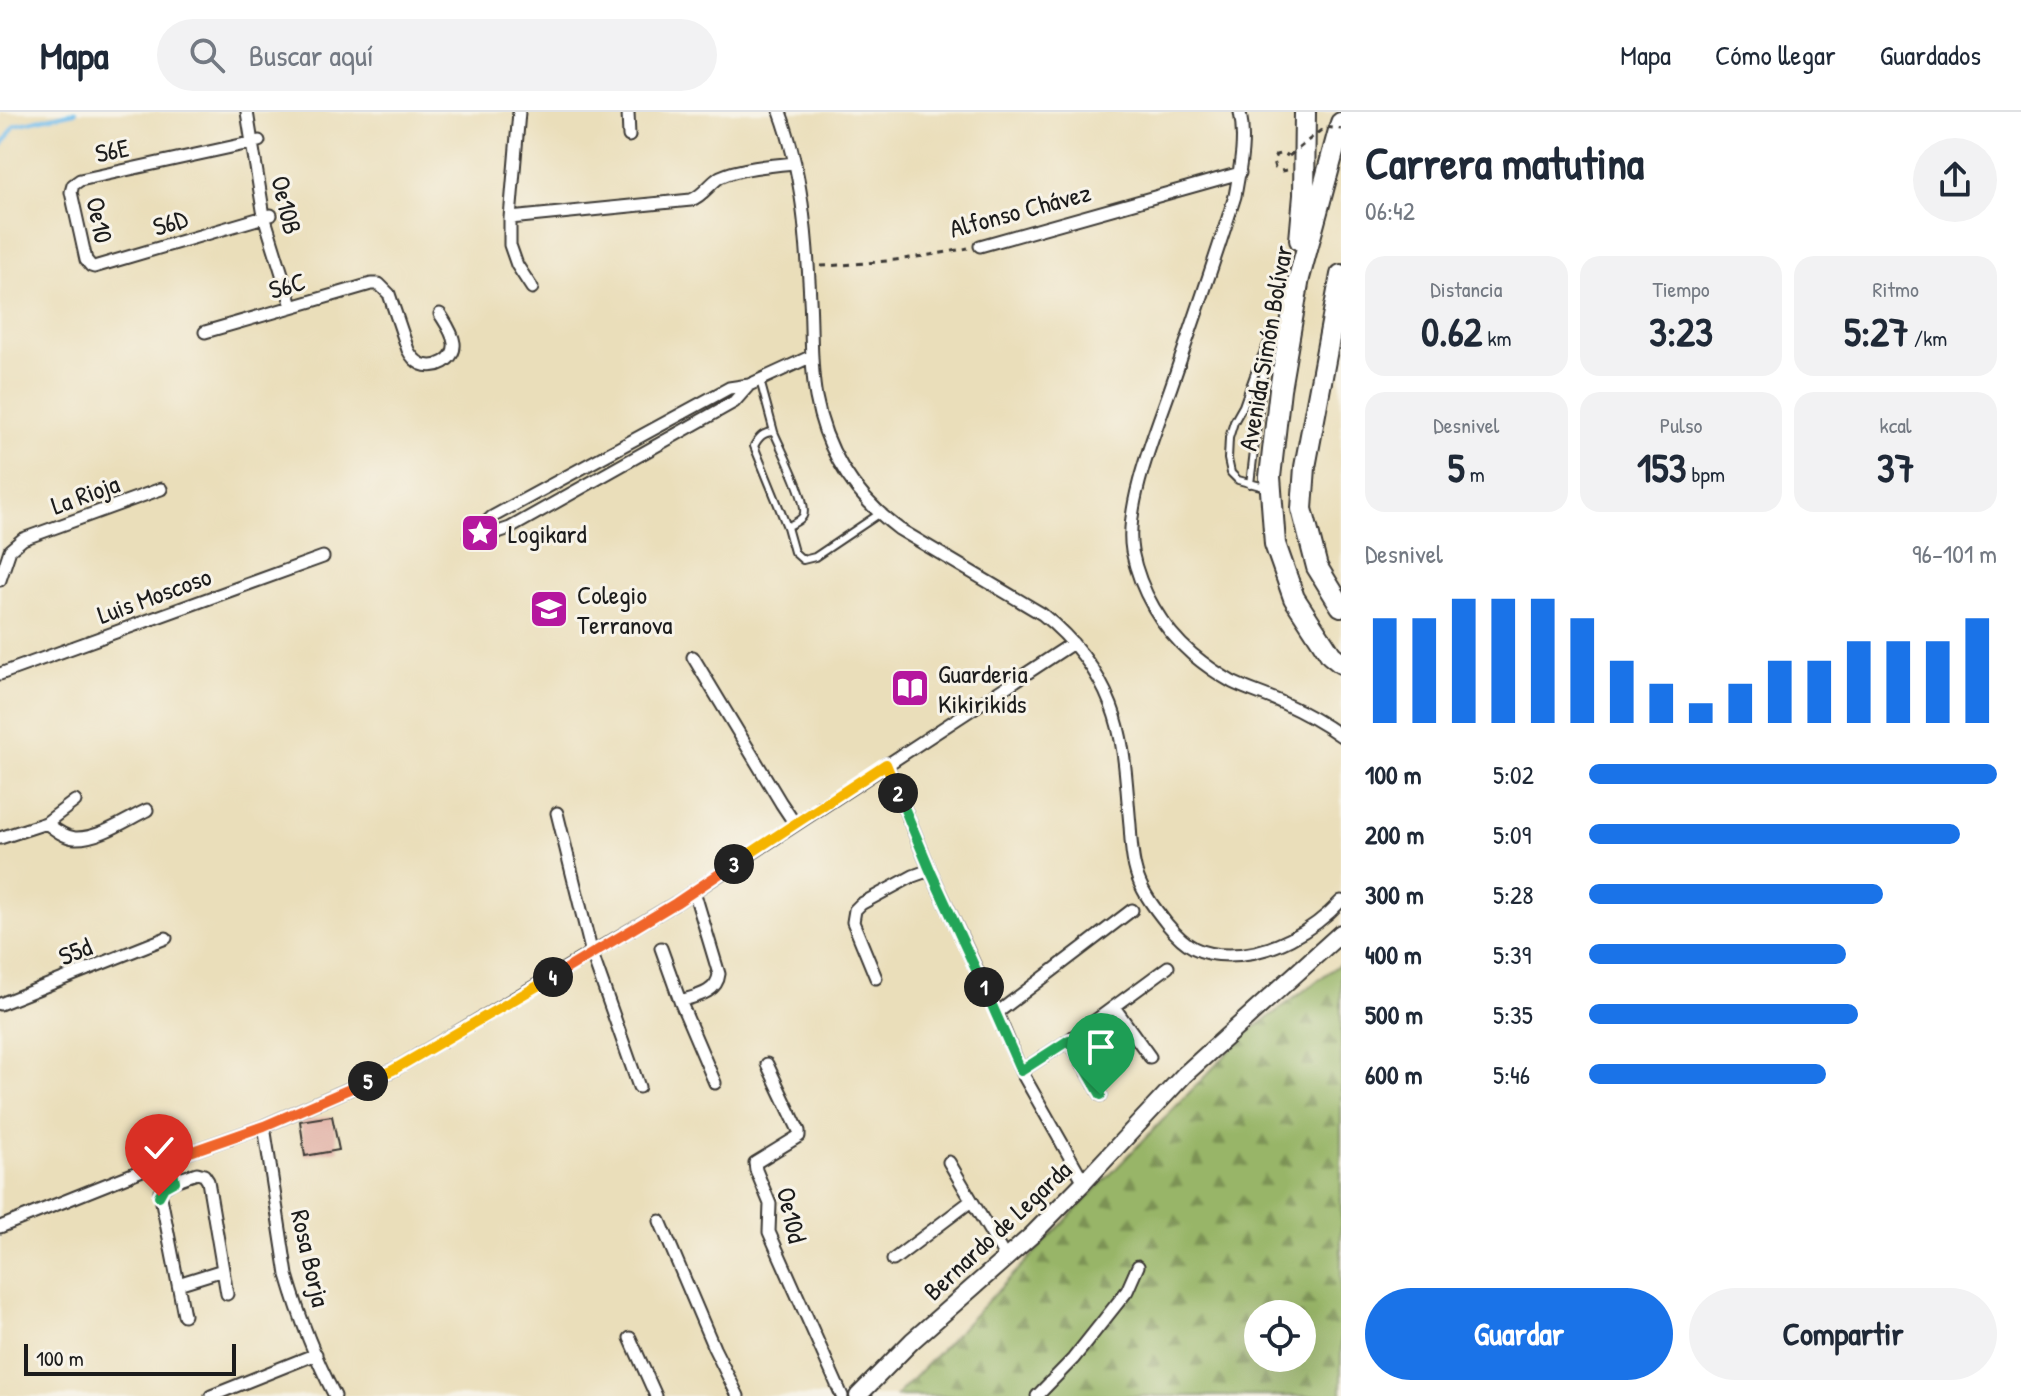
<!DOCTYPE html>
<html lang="es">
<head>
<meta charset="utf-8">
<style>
	:root { --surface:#fff; --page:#f2f2f3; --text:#1f2937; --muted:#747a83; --line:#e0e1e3; --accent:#1a73e8 }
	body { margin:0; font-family:"Patrick Hand",sans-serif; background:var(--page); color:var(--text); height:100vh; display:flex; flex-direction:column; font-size:30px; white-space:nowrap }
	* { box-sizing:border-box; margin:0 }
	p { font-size:26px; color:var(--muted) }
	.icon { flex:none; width:44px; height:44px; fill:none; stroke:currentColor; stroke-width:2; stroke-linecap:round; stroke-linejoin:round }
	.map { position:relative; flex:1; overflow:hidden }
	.drawer { display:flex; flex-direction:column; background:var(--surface); width:680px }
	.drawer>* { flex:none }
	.tools { position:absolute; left:1244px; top:1188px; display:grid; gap:16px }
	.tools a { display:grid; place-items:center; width:72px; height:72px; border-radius:50%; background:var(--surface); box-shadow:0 8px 32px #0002; font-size:40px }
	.scale { position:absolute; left:24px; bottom:20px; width:212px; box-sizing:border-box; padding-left:8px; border:4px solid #1c1c1c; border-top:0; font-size:22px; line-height:28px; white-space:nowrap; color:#1c1c1c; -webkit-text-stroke:6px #f7f3e8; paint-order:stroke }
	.pin { position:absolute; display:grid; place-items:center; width:68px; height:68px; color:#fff; margin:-82px -34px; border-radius:50% 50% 50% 0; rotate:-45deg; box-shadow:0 0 8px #0007 }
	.pin .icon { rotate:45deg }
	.km { position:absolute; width:40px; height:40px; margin:-20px; border-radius:50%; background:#222; color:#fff; font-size:22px; line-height:40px; text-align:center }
	.round { display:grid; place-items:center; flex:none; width:84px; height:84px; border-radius:42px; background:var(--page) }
	.summary { display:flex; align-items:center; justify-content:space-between; height:136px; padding:0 24px }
	h1 { font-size:44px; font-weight:700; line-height:60px }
	.stats { display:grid; grid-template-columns:repeat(3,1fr); gap:12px; height:136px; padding:8px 24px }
	.stats div { display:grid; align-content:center; border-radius:20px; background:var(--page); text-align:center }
	.stats b { font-size:40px; font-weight:700 }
	.stats small { font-size:22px; font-weight:400 }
	.stats p { font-size:22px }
	.chart { height:224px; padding:16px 24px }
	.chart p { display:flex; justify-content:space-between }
	.chart svg { width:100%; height:144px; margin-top:8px; stroke:var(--accent); stroke-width:6 }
	.button { display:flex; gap:16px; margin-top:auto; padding:16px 24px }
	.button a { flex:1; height:92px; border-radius:48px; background:var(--accent); color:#fff; font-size:32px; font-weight:700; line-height:92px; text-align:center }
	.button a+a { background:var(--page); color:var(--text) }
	ul { padding:0 24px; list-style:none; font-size:26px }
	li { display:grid; grid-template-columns:128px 96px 1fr; align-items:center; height:60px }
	li i { height:20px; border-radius:10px; background:var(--accent) }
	header { display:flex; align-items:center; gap:48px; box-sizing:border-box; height:112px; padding:0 40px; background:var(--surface); border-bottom:2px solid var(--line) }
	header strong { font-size:38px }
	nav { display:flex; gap:44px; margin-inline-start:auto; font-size:28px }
	.search { width:560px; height:72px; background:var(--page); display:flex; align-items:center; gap:20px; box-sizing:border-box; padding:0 28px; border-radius:44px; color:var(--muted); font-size:30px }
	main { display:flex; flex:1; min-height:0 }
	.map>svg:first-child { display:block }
</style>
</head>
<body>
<header>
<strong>Mapa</strong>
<div class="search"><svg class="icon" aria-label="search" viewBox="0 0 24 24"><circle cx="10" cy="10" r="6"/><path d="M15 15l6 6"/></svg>Buscar aquí</div>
<nav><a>Mapa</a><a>Cómo llegar</a><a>Guardados</a></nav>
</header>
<main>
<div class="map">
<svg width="1341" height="1284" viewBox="0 0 1341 1284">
	<defs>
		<pattern id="forest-firs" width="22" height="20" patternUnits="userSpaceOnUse" patternTransform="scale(2)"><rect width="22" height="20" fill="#98b567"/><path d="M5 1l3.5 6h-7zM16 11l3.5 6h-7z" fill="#7b9254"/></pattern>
	</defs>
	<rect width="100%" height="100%" fill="#f7f3e8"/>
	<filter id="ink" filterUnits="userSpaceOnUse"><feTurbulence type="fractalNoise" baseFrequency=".0125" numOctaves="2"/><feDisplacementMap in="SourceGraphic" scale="16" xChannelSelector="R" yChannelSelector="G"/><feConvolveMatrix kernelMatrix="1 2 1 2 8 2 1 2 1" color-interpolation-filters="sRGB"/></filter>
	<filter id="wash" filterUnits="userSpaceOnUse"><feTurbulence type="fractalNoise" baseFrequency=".006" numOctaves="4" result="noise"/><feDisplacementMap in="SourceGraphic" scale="32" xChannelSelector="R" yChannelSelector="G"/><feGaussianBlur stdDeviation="1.8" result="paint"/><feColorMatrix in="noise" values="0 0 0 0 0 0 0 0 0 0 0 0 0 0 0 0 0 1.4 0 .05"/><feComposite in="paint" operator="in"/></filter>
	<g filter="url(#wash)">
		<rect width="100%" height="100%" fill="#eadeba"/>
		<path fill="url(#forest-firs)" stroke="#5a6842" stroke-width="2" fill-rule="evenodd" d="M1341,851v433h-445l349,-361zM1258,1202h44v44h-44z"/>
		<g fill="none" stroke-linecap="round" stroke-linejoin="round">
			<path stroke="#76c0ef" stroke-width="4" d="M0,37l15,-24 60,-13"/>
		</g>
		<g id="blocks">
			<path fill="#dda397" d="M332,1004l7,34 -34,6 -5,-35z"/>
		</g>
	</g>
	<g filter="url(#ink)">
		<use href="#blocks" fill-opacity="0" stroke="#3b3934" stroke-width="2"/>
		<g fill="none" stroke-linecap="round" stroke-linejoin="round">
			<g stroke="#3b3934" stroke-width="10">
				<path id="lane" d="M1257,255l16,-36 5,-3 11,-2
					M760,268l14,52
					M1250,372l14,-116
					M1268,376l-30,-8 -7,-7 -3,-14 1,-21 5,-16 9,-16 14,-39 24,4
					M787,415c5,-3 13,-6 16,-11 7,-12 -23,-69 -29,-84 -11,0 -15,5 -20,14l33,81 7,25 9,8 12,-3 64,-43"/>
			</g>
			<g stroke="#3b3934" stroke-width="15">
				<path id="street" d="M247,0l17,104 28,90
					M519,0l-9,106v27l7,20 15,23
					M628,0l1,24
					M780,0c22,59 27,125 30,187 2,33 0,66 6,98 10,54 39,99 83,132l143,85c30,24 55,55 69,91 15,38 15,80 19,120 1,17 2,37 8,53 6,17 18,32 29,46 19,23 33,31 62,31 42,0 84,-24 112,-54
					M1240,0c6,29 0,56 -5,84 -20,64 -42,127 -64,191 -15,43 -47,120 -39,164 8,40 30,77 60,103 13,11 26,20 40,28 16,8 34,13 51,21 20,9 40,20 58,33
					M259,29l-179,39 -7,5 -2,7 15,68 5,6 3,1 177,-52
					M510,106l181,-18c12,-4 18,-16 29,-23 19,-9 54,-12 75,-14
					M980,134l260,-73
					M205,220l166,-48h8l10,10 19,56c3,6 7,11 13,14 14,6 35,-4 33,-21 -1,-10 -9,-21 -14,-29
					M470,425l22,-20 237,-129 20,-3 63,-29
					M470,425l19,-2 21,-7 224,-126 15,-17
					M0,468l10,-30 13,-11 138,-50
					M693,545l88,146 14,21
					M0,562l323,-117
					M886,652l44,106 67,143 24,58 63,111
					M557,701l35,141 47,133
					M46,711c8,6 18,14 29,15 24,1 51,-18 72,-28
					M0,726l46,-15 29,-22
					M694,779l25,83c-2,19 -23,22 -39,27l35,82
					M661,836l19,53
					M876,866l-23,-56 2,-12 6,-6 52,-28 17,-6
					M0,892l166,-66
					M1114,895l36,50
					M997,901l135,-103
					M1069,928l32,55
					M767,952l32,67v5l-44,27 1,7 14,34 -1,28 73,164
					M1021,959l48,-31 99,-73
					M264,1014l23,149c12,41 28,83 48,121
					M949,1050l56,95
					M197,1061l7,2 4,6 15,89 -45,14 -18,-92c8,-11 24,-14 37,-19z
					M660,1109l54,127 24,48
					M0,1115l170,-68 94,-33 129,-56 283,-167 397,-260
					M893,1148l78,-59
					M223,1158l4,24
					M178,1172l6,31
					M630,1226l26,58
					M211,1284l105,-42
					M1037,1284l36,-37 54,-68 11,-25"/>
			</g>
			<g stroke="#3b3934" stroke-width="20">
				<path id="secondary" d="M858,1284l54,-55 119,-105 53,-54 100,-107 157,-142"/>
			</g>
			<g stroke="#3b3934" stroke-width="24">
				<path id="highway" d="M1341,11l-42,155 -19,111 -10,88 5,67 19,54 37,57 10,8
					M1300,128l4,-45 1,-83
					M1341,163l-36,192 -3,42 15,58 24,39"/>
			</g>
			<path stroke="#3b3934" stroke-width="3" stroke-dasharray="6 6" stroke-linecap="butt" d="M1287,58l-6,1 -6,-3 -2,-7 3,-6 7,-2 5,3
				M821,154c50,-2 98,-8 147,-18"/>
			<use href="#lane" stroke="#fff" stroke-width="6"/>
			<use href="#street" stroke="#fff" stroke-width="11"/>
			<use href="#secondary" stroke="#fff" stroke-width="16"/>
			<use href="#highway" stroke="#fff" stroke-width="20"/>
			<path stroke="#3b3934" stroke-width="3" stroke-dasharray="6 6" stroke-linecap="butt" d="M1289,44l36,-29 16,2"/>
		</g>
	</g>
	<g fill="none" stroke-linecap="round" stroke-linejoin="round" filter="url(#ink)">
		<g stroke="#fff" stroke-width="16">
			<path id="split-1" d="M984,875l37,84 48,-31 32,55"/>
		</g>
		<g stroke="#fff" stroke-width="16">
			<path id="split-2" d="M898,681l32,77 54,117"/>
		</g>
		<g stroke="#fff" stroke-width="16">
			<path id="split-3" d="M734,752l152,-100 12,29"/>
		</g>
		<g stroke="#fff" stroke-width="16">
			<path id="split-4" d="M553,865l123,-74 58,-39"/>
		</g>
		<g stroke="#fff" stroke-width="16">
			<path id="split-5" d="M368,969l25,-11 160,-93"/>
		</g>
		<g stroke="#fff" stroke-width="16">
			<path id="split-6" d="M170,1047l94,-33 104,-45"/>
		</g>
		<g stroke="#fff" stroke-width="16">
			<path id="split-7" d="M159,1084l5,-9 11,-6 -5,-22"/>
		</g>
		<use href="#split-1" stroke="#22a559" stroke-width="10"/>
		<use href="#split-2" stroke="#22a559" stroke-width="10"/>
		<use href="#split-3" stroke="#f5b400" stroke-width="10"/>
		<use href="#split-4" stroke="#f0652b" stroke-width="10"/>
		<use href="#split-5" stroke="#f5b400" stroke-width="10"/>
		<use href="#split-6" stroke="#f0652b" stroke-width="10"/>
		<use href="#split-7" stroke="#22a559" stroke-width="10"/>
	</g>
	<defs>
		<g id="sight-square" transform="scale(2)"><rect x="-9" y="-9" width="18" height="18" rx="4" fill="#b5179e" stroke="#f7f3e8"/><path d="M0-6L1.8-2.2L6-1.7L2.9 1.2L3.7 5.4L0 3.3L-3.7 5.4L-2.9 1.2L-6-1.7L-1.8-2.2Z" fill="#fff"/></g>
		<g id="school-square" transform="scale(2)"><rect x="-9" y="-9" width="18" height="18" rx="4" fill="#b5179e" stroke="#f7f3e8"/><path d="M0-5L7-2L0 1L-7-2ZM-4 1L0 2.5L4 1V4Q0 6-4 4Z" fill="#fff"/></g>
		<g id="library-square" transform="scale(2)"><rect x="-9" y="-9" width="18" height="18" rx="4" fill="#b5179e" stroke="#f7f3e8"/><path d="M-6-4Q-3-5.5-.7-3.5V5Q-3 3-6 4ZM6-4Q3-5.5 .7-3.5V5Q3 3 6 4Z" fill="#fff"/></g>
	</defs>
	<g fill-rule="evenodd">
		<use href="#sight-square" x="480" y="421"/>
		<use href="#school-square" x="549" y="497"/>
		<use href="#library-square" x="910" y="576"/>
	</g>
	<g text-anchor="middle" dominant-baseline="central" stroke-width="6" stroke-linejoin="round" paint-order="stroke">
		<g font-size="26" fill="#1c1c1c" stroke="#f7f3e8">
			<text transform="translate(112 38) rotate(-12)">S6E</text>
			<text transform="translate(287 93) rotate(77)">Oe10B</text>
			<text transform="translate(1020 98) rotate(-15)">Alfonso Chávez</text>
			<text transform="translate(100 108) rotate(78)">Oe10</text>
			<text transform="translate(170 110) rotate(-17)">S6D</text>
			<text transform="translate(287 173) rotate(-16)">S6C</text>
			<text transform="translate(1265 236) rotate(-80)">Avenida Simón Bolívar</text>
			<text transform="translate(85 382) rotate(-20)">La Rioja</text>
			<text transform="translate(154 483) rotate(-20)">Luis Moscoso</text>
			<text transform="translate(75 839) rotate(-22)">S5d</text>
			<text transform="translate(792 1103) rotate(77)">Oe10d</text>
			<text transform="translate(997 1118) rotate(-43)">Bernardo de Legarda</text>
			<text transform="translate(311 1146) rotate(77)">Rosa Borja</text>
		</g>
		<g font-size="26" fill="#1c1c1c" stroke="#f7f3e8" text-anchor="start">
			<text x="508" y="421">Logikard</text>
			<text x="577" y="482">Colegio<tspan x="577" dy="30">Terranova</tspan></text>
			<text x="938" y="561">Guarderia<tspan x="938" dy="30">Kikirikids</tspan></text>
		</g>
	</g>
</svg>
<div class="tools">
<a><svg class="icon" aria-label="locate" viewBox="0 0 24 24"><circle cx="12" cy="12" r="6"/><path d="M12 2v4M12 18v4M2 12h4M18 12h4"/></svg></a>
</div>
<div class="scale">100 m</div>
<div class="pin" style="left:1101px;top:983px;background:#1e9e55"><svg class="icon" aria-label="arrive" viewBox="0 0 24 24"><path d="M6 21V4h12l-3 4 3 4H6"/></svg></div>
<div class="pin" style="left:159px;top:1084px;background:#d93025"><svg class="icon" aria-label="check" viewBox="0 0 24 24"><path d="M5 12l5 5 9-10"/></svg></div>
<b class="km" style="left:984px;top:875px">1</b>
<b class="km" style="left:898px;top:681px">2</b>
<b class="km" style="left:734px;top:752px">3</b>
<b class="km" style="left:553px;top:865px">4</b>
<b class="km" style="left:368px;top:969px">5</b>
</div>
<section class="drawer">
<div class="summary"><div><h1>Carrera matutina</h1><p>06:42</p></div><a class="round"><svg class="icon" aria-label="share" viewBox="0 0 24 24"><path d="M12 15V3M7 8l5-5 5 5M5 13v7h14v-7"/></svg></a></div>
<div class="stats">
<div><p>Distancia</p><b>0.62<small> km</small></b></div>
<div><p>Tiempo</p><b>3:23</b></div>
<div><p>Ritmo</p><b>5:27<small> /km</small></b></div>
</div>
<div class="stats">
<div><p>Desnivel</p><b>5<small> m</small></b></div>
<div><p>Pulso</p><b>153<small> bpm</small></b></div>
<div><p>kcal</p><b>37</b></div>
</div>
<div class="chart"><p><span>Desnivel</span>96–101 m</p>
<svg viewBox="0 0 160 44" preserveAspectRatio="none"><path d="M5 44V12M15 44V12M25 44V6M35 44V6M45 44V6M55 44V12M65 44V25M75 44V32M85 44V38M95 44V32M105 44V25M115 44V25M125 44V19M135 44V19M145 44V19M155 44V12"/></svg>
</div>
<ul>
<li><b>100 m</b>5:02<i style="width:100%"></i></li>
<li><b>200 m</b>5:09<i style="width:91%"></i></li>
<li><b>300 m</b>5:28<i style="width:72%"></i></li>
<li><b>400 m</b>5:39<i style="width:63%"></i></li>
<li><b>500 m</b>5:35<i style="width:66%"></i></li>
<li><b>600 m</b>5:46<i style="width:58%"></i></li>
</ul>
<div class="button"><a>Guardar</a><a>Compartir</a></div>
</section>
</main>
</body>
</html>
